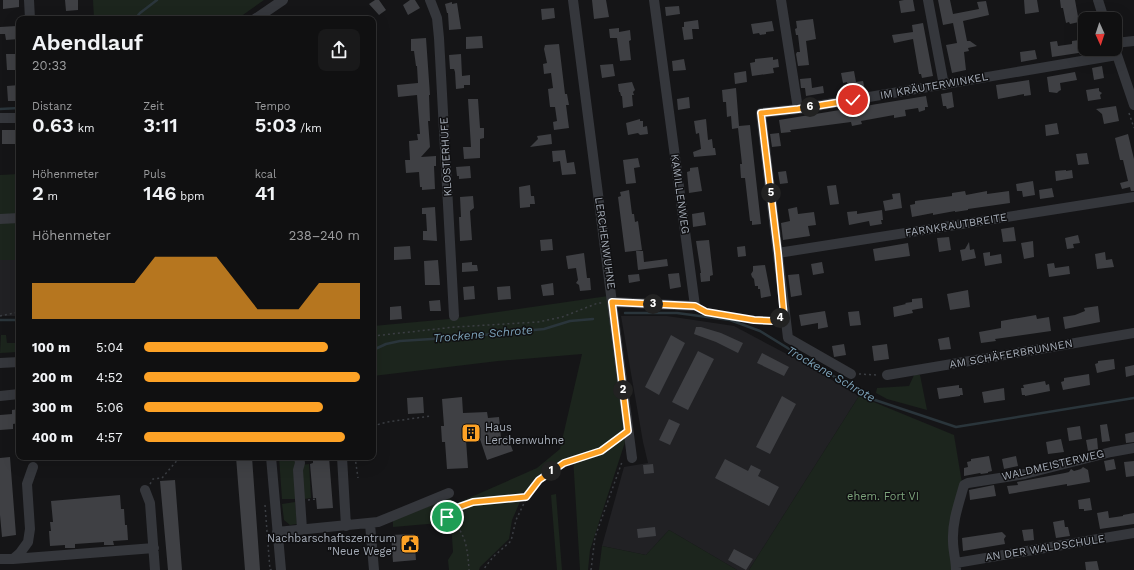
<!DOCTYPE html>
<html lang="de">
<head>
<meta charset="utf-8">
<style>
	:root { --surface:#101011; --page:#19191a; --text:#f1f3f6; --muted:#9c9d9f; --line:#303031; --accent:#fda226 }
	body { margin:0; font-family:"Work Sans",sans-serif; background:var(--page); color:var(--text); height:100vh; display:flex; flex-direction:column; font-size:15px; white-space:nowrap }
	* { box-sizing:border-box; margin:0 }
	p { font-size:13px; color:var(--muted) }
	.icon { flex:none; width:22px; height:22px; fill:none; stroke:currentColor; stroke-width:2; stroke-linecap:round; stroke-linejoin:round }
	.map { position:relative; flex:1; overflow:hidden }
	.side { position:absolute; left:16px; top:16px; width:360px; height:444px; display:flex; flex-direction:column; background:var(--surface); border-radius:8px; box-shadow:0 4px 16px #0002,0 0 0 1px var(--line) }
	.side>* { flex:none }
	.needle { width:26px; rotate:177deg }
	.tools { position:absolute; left:1078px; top:12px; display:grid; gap:8px }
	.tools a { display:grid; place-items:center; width:44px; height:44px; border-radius:8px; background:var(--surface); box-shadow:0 4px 16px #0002,0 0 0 1px var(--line); font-size:20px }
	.pin { position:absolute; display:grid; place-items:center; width:34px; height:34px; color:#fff; margin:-17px; border:2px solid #fff; border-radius:50%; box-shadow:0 1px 4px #0007 }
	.km { position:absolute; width:20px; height:20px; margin:-10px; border-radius:50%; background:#222; color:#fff; font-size:11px; line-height:20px; text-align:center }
	.round { display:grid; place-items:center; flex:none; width:42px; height:42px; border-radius:8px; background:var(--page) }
	.overview { display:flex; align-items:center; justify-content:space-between; height:68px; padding:0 16px }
	h1 { font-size:22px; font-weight:600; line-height:30px }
	.stats { display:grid; grid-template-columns:repeat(3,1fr); gap:6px; height:68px; padding:4px 16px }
	.stats div { display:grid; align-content:center }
	.stats b { font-size:20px; font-weight:600 }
	.stats small { font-size:11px; font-weight:400 }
	.stats p { font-size:11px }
	.chart { height:112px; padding:8px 16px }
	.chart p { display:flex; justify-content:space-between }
	.chart svg { width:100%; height:72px; margin-top:4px; fill:var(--accent); opacity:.7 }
	ul { padding:0 16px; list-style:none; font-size:13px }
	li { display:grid; grid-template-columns:64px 48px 1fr; align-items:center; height:30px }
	li i { height:10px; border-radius:5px; background:var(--accent) }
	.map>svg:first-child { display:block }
</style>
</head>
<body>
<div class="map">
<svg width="1134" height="570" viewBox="0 0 1134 570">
	<rect width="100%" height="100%" fill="#151517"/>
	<path fill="#212124" d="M0,254h19v62h-19z
		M621,316h46l67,10 64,34 61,36 -110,174h-12l-68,-40 -23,25 -44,-9 22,-79 24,-4 -5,-21z"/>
	<path fill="#1c251d" d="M93,0h171l-27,19h-143z
		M19,174v86h-19v-85z
		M608,296l17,146 -35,108 -2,20h-8l-7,-113 -35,19 -15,19 -11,25 -3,19 -29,28 -1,3h-30l-1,-10 5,-8 -2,-30 -58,5v-7l57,-22 3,7 84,-37 23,-19 22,-95 -84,7 -125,15v-50l76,-7z
		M1,335h5l1,8h12v9l-19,1z
		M914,375h6l7,35 -40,-11 -11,-6 1,-5 32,-2z
		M859,396l95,39 8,48 -11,61v26h-202z
		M279,457h17v42h-14z
		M309,464l2,34 -7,1 -2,-34z
		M556,494l6,76h-5l-6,-75z
		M295,502l2,22 -7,1 -6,-5 -2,-16z
		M669,530l68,40h-138l3,-24 44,9z"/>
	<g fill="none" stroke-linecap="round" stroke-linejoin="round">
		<path stroke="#2a353b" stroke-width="2.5" d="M135,19l5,-6 17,-13
			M0,109l19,-1
			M625,313h52l53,7 30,11 109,67 87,29 178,-29
			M0,320h19
			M373,350l13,-6 14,-3 63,-4 81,-8 26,-8 23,-2"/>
	</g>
	<path fill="#3f4044" d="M3,0h16v7l-16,2z
		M65,0h13v10l-12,1z
		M375,0h4l7,10 -7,5 -10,-11z
		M410,0h5l5,8 -12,7 -5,-10z
		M592,0h14l3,17 -15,2z
		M904,0h9l2,11 -14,2 -2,-12z
		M938,0h12l3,14 26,-5 -2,-7 9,-1 3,14 -26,6 4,20h3l7,5 -9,2 1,3 -5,1 2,18 -14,3 -6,-28 11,-2 -4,-20 -10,2z
		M1024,0h13l2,12 -14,2z
		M1060,0h15l4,22 -9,2 -1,-2 -3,1 -3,-15h-2z
		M452,2v2l5,-1 4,26 -12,1 -1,-17h-1l-2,-9z
		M679,6l1,8 -14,2 -1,-9z
		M554,8l1,10 -13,2 -1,-11z
		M813,19l3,20 -10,2 3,24 -11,1 -2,-12 1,-2h3l-2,-17h-2l-1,-6 2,-1 -1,-7z
		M698,20l1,9h-7l1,10 -9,1 -2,-13h2v-5z
		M772,21l2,10 -8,1v2l-6,1 -1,-2 -6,1 -2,-10z
		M923,23l10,53 -11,2 -1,-4h-2l-6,-35 -19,4 -2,-8 21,-3 -1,-7z
		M17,26l2,13 -13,1 -1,-6h-5v-7z
		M619,28v4l11,-2 1,10 -2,1 2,19 -11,1 -3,-23h-7l-1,-9z
		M482,36l1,12 -17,1v-12z
		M426,38l4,57h-1l1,26h-2l2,26 -9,10 15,-1v10h-2l1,23 -13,1v-3h-2l-1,-15 -13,1 -1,-13h5l-1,-19 9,-1 -1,-6h3l-3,-39 -19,2 -1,-12 21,-2 -1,-17h-1l-2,-15h-3v-12z
		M1079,40l1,3 5,-1v10l-33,5 -2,-15 7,-1 1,5 14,-2v-3z
		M559,44l6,50h2l2,11h-3l3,23 -15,2 -1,-8 4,-1 -2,-14h-5l-2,-18 5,-1 -2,-15 -7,1 -1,-10 4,-1 -3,-14 1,-4z
		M1035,50l2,9 -16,3 -1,-10z
		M6,54h13v16h-12z
		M461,54l1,22 8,-1v10h-6v3l-8,1 -1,-17 -1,-3h-4l-1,-14z
		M773,57v3l5,-1 1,8 -6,1 1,5 -22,3 -2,-13 5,-1v-3z
		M684,59l2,11 -13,1 -1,-10z
		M613,64l2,12 -13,2 -2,-13z
		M1102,66l2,12 -10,2 -2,-12z
		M746,71l1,11 -12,2 -1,-11z
		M854,71l2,11 7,-1 2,9 -10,1v-3l-7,2 -1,-8 -4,1 -2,-10z
		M1075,72l2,8 -17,3 1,7 -2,1 -2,2 -8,-1 -2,-15z
		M811,78l1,10 11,-2 1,7 -18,3 -1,-8h-4l-1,-9z
		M1029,80l2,15 -7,1v-2l-26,5 -2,-14z
		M632,82l3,8 -2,2 1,3h-2l1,11 -10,2 -1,-12h-1l-1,-4h-1l-1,-8z
		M19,85v16h-11l-1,-15z
		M736,88l3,38 11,-1 11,99 -9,1v-4h-2l-5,-43h-4l-1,-14h2l-4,-36 -6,1 -1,-13 -4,1 -1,-15h-3l-1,-12z
		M1099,88v3l3,2 -2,2 1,4 -13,2 -2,-11z
		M952,92l2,15 -7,2 -1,-3h-3l-2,-12z
		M926,96l2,11h-3v3l-6,2 -1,-4 -13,2 1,6 -12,2v-3l-33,6 1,3 -10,2 -1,-4 -61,8 1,2 -10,1 -2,-13 79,-13v1l13,-3z
		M689,97l1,11 -12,2 -1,-11z
		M468,99h10l2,29h4v10l-4,1v19l-16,1 -1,-12h8z
		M1116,106l3,15 -15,3 -2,-10 -6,-5z
		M640,119v2h3v6l4,-1 1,8 -8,1 -2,-2 -10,2 -2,-12z
		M706,119l2,21 4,-1 1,9h2l1,7 -22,2 -1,-5 8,-3 -2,-16 -3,1 -2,-13z
		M1057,123l2,11 -13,2 -1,-11z
		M2,130h13l1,14h-14z
		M779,133l2,13 -9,1 -2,-13z
		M551,134l1,10 -22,3 8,-8 -1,-3z
		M1128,134l6,25v32h-3l-1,-4 -8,2 -2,-6 8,-2 -5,-21h-3l-5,-22z
		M565,150l2,13 7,-1 2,12 -14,1 -2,-14 -7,1 -1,-11z
		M1087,153l2,11 -11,1 -2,-11z
		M638,158l2,9 -6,1 2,15 -10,1 -3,-24z
		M470,166l1,12 -12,1v-3h-2l-1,-9z
		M698,167l4,24 -13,2 -2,-21 3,-1v-3z
		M1066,170v1l6,-1 1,8 -17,3 -1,-10z
		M786,171l2,12 -8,1 -2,-12z
		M1033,181l2,14 -12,2 -1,-6h-5l-1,-7z
		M530,185l1,11h3l1,8h-5v3l-10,1 -1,-21z
		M836,185l3,19 -9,1 -3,-19z
		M1052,188l2,9 -14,2 -1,-9z
		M629,190l3,24h2l1,8 3,-1 4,29 -17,2 -7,-55 3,-1 -1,-4z
		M965,191l1,4 21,-4v3l22,-3 1,12 -42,6v1l-13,2v-1l-22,4v-2l-21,4 -2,-12 5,-1v-3l37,-5v-3z
		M900,193l2,15 -17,3 -2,-10 10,-2 -1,-5z
		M473,196l1,12 -4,3 2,29 -12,1 -1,-24h2l-1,-20z
		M435,207l2,34 -14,-1v-9h4l-1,-17h-4v-6z
		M797,207l1,7 16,-2 2,13 -8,1 2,10 -27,4 -2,-17 9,-2 -2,-12z
		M882,210l1,10h-2l1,4 -12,2 -1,-5 -20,4 -2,-13 10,-1v3z
		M704,212l2,13 -13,2 -1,-13z
		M1014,227l2,14 -13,1 -2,-13z
		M1078,235l2,8 -7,1 1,4 -7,1 -2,-11z
		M949,237l2,13 -12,2 -2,-14z
		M552,239l1,11 -12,1 -1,-11z
		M709,240l4,35 -3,1v5l-9,1 -1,-9h1l-5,-32z
		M1033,241l1,16 -10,2 -3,-16z
		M969,242l1,8 4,-1 2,9 -14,3 -2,-11 5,-1z
		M908,243l2,13 -35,5 -2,-12z
		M410,246l1,13 -17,1v-13z
		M745,246l1,10 -8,1 -1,-10z
		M636,251h7l1,11 23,-3 1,7 -30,4z
		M990,252v4l11,-2 1,9 -17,3 -2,-13z
		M1105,252l1,8 6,-1 2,8 -17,2 -2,-15z
		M584,253l3,25h3l1,12 -11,1 -1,-6 -3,-2 2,-3 -2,-12 -8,1 -2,-13z
		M438,260l2,25h-15l-1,-24z
		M472,262v3h5l1,6 -16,1v-9z
		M822,262l2,11 -11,2 -2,-11z
		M1054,263l1,5 14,-2 1,8 -21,3 -2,-13z
		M765,265l6,31 -10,2 -1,-9h-2v-3h-3l-1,-7 -2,-2 -1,-3 2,-3v-5z
		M679,273l2,14 -11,2 -2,-15z
		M639,274l1,7 -11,2 -1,-8z
		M799,274l3,21 -11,2 -3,-22z
		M553,283l1,12 -11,1 -2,-11z
		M474,286l1,13 -11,1 -1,-13z
		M510,286l1,13 -13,1 -1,-13z
		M968,290l2,17 -20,3 -3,-16z
		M922,298l1,10 -11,2 1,3 -19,4 -1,-10 13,-3 -1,-1 7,-1v-3z
		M440,300l1,11h-11l-1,-10z
		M401,306l1,13 -12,1v-13z
		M1098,306l2,16 -35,7 -2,-12 12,-2 10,-4 -1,-3z
		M825,311l3,16 -10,2v-6l-17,3 -2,-11z
		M859,311l2,14 -11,1 -2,-14z
		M1036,315l1,4 12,-2 2,14 -56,8 1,2 -15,2 -2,-11 22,-4v-7z
		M696,327h5l20,6 22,10 -5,10 -22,-11 -22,-8z
		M671,335l14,8 -26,52 -14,-8z
		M949,337l2,12 -11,1 -2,-11z
		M844,344l2,11 -12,2 -2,-11z
		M887,344l2,15 -15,2 -2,-15z
		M698,351l16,8 -26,51 -16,-8z
		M762,353l27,14 -5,9 -27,-13z
		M1114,359l1,10 -18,4 -2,-9 3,-1v-2z
		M1134,365v10l-8,2 -1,-10z
		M1089,374l1,11 -27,5 -2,-8 3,-1v-3z
		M1045,381l1,4 3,-1 1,7 -25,5v-1h-3l-1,-7h3l-1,-3z
		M959,385v3h3l1,7h-3v1l-21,3 -2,-11z
		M1004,388l1,12 -21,3 -2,-11z
		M782,396l14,8 -26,50 -14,-7z
		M423,397l1,16 -16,1 -1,-16z
		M462,397l1,16 24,-1 1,6 11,-1 2,21 6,-2 6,15 -26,9 -7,-21 -14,1 2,28 -21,1 -2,-27h-3l-1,-16h3l-2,-27z
		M19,409v14l-6,1v5l-13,1v-15l12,-1v-4z
		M669,419l11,5 -10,21 -11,-5z
		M1107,424l3,17 -8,1 -2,-17z
		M1080,426l2,13 -13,2 -2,-13z
		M1134,432v10l-8,1 -1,-9z
		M1097,438l1,11 -10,2 -2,-11z
		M1061,439l3,13 -16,2 -2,-12z
		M989,456l3,15 -4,1v1l-7,1 -1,-1 -16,3v-8l4,-1 -1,-5 4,-1v-2z
		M1016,456l2,10 -14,3 -2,-10z
		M10,457l6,78 -14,2 -2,-22v-57z
		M236,457h16l8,113h-15z
		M313,457h16l4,51 -16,1 -1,-11h-3l-3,-34 3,-1z
		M725,459l23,12 3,-6 10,5 -3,6 21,11 -10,19 -54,-28z
		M1114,459l2,10 -10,2 -2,-10z
		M1134,461v15l-8,1 -2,-15z
		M653,464l1,9 -10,1 -1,-9z
		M1083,467l5,3 2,12 -23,4v-2l-58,10 -2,-8 11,-1 -1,-3 48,-9 4,-1 2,-3 3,2 7,-2z
		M175,480l7,90h-14l-8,-89z
		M994,485l2,11 -26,4 -1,-10z
		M120,495l1,14h3l1,16h2l1,15 -15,1 1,4h-10v-3l-29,2v4h-10v-3l-15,1 -1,-15h2l-1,-9h3l-2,-21z
		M1090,498l2,12 -8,1v-2h-5l-1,-9z
		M1108,511l1,7 14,-2v-1l11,-2v11l-34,5 -3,-16z
		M1064,520l1,7h3l2,9 -14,2 -3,-16z
		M655,527l1,9 -18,2 -1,-9z
		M1033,529l1,11 -10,1 -2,-11z
		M1002,532l4,4 -2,3 1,5 -42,7 -1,-13z
		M414,534l2,26 -23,2 -2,-27z
		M734,549l19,10 -7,11 -18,-10z
		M1097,561l2,9h-13l-1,-8z"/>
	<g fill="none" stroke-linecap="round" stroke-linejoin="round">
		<path stroke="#3b3e43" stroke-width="1.5" stroke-dasharray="2 3" stroke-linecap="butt" d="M1115,26l7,7
			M1129,113l5,15
			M702,310l4,2c17,3 56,13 71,7
			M0,316l19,-4
			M373,336l82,-9 83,-5 24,-5 36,-14h4
			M859,374l18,1
			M373,426l14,-4 44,-6
			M355,457l3,21
			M150,484l3,-5 9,-1 18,-21
			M527,497l12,-17 25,-17 37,-12 19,-14
			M308,500l8,-1
			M265,505l5,65 3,-1
			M433,509c30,15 34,29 36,61
			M442,513l31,-11 54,-5 -11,23 -5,21 -18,16 -10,13
			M591,570l4,-33 27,-75 1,-1"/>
		<path stroke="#35373c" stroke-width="10" d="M29,0l1,19
			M430,0l7,18 2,20 15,278
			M573,0l59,458
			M781,0l17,109
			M928,0l16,85
			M1098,0l6,19
			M255,19l28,-19
			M1115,43l19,-2
			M1115,49l19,56
			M0,118h19
			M0,219l19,-1
			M778,253l356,-56
			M612,302l83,4 -41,-306
			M0,363l19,-1
			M851,374l-63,-36 -27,-225 37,-4 319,-54
			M887,375l247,-42
			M0,396l19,-2
			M271,457l10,113
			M299,457l1,6 -2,7 4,59
			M342,457l4,69
			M145,490l5,13 5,67
			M370,524l4,46
			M277,532l101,-10 71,-29
			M0,559h13l7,-6 8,-11 2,-13 -3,-45 6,-17
			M13,559l141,-11
			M956,563l178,-30
			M956,570c0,-10 -3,-19 -3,-29 -1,-19 6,-38 11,-56l4,-2 57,-9 86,-22 23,-4"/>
	</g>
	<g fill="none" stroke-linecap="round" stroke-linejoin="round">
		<g stroke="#fff" stroke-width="8">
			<path id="route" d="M447,517l-5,-4 31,-11 53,-5 13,-17 25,-17 37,-12 27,-20 -16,-129 83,4 11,6 48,8 19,1 11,-4 -6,-64 -17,-140 37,-4 55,-9"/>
		</g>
		<use href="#route" stroke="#fda226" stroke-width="5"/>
	</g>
	<defs>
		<g id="building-square" transform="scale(1)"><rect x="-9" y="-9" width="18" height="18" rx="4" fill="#fda226" stroke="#101012"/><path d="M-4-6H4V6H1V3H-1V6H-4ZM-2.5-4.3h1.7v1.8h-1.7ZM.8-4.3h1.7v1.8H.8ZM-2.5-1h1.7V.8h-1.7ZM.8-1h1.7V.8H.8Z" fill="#111"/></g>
		<g id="civic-square" transform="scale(1)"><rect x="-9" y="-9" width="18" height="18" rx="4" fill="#fda226" stroke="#101012"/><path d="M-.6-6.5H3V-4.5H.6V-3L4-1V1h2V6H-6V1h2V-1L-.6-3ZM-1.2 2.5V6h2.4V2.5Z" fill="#111"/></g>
	</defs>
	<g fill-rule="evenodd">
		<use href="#building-square" x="471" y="433"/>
		<use href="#civic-square" x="410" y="544"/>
	</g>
	<g text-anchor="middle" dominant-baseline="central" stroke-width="3" stroke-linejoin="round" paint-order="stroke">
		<g font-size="11" fill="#a6adb8" stroke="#101012">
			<text transform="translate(934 86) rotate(-10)">IM KRÄUTERWINKEL</text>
			<text transform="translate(446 157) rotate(-93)">KLOSTERHUFE</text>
			<text transform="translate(680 194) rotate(82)">KAMILLENWEG</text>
			<text transform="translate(956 225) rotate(-9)">FARNKRAUTBREITE</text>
			<text transform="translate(605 243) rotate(82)">LERCHENWUHNE</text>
			<text transform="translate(1011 354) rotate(-10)">AM SCHÄFERBRUNNEN</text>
			<text transform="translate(1053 465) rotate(-13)">WALDMEISTERWEG</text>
			<text transform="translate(1045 548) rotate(-9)">AN DER WALDSCHULE</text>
		</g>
		<g font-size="11" fill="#a6adb8" stroke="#101012" text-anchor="start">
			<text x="485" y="427">Haus<tspan x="485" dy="13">Lerchenwuhne</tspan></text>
			<text x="396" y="538" text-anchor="end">Nachbarschaftszentrum<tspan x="396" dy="13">"Neue Wege"</tspan></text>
		</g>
		<g font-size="11" fill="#7ca47b" stroke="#101012">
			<text x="883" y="496">ehem. Fort VI</text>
		</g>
		<g font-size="12" font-style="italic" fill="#7a9fb5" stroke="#101012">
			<text transform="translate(483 334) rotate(-5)">Trockene Schrote</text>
			<text transform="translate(831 374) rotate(30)">Trockene Schrote</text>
		</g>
	</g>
</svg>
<div class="tools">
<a><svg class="needle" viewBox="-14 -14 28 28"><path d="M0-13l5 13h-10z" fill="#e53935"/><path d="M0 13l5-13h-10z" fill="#9c9d9f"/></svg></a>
</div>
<div class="pin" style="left:447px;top:517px;background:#1e9e55"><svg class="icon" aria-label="arrive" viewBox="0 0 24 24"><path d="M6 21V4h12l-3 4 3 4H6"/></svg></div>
<div class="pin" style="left:853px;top:100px;background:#d93025"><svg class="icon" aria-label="check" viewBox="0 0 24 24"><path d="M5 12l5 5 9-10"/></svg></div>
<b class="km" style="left:551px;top:471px">1</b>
<b class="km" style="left:623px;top:390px">2</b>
<b class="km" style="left:653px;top:304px">3</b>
<b class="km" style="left:780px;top:318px">4</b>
<b class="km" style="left:771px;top:193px">5</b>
<b class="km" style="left:810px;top:107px">6</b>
<section class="side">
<div class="overview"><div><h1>Abendlauf</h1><p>20:33</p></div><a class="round"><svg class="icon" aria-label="share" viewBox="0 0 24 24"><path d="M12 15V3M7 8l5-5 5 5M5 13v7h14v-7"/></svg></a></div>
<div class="stats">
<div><p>Distanz</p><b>0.63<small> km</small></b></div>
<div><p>Zeit</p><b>3:11</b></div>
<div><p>Tempo</p><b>5:03<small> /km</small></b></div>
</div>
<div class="stats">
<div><p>Höhenmeter</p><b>2<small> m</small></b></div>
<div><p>Puls</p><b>146<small> bpm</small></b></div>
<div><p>kcal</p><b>41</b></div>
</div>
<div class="chart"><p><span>Höhenmeter</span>238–240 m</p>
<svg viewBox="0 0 160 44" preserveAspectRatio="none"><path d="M0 44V22L10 22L20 22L30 22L40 22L50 22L60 6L70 6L80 6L90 6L100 22L110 38L120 38L130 38L140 22L150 22L160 22V44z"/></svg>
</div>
<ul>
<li><b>100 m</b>5:04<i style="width:85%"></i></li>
<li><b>200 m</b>4:52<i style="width:100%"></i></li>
<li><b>300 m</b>5:06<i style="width:83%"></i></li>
<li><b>400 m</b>4:57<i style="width:93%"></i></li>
</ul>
</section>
</div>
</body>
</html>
